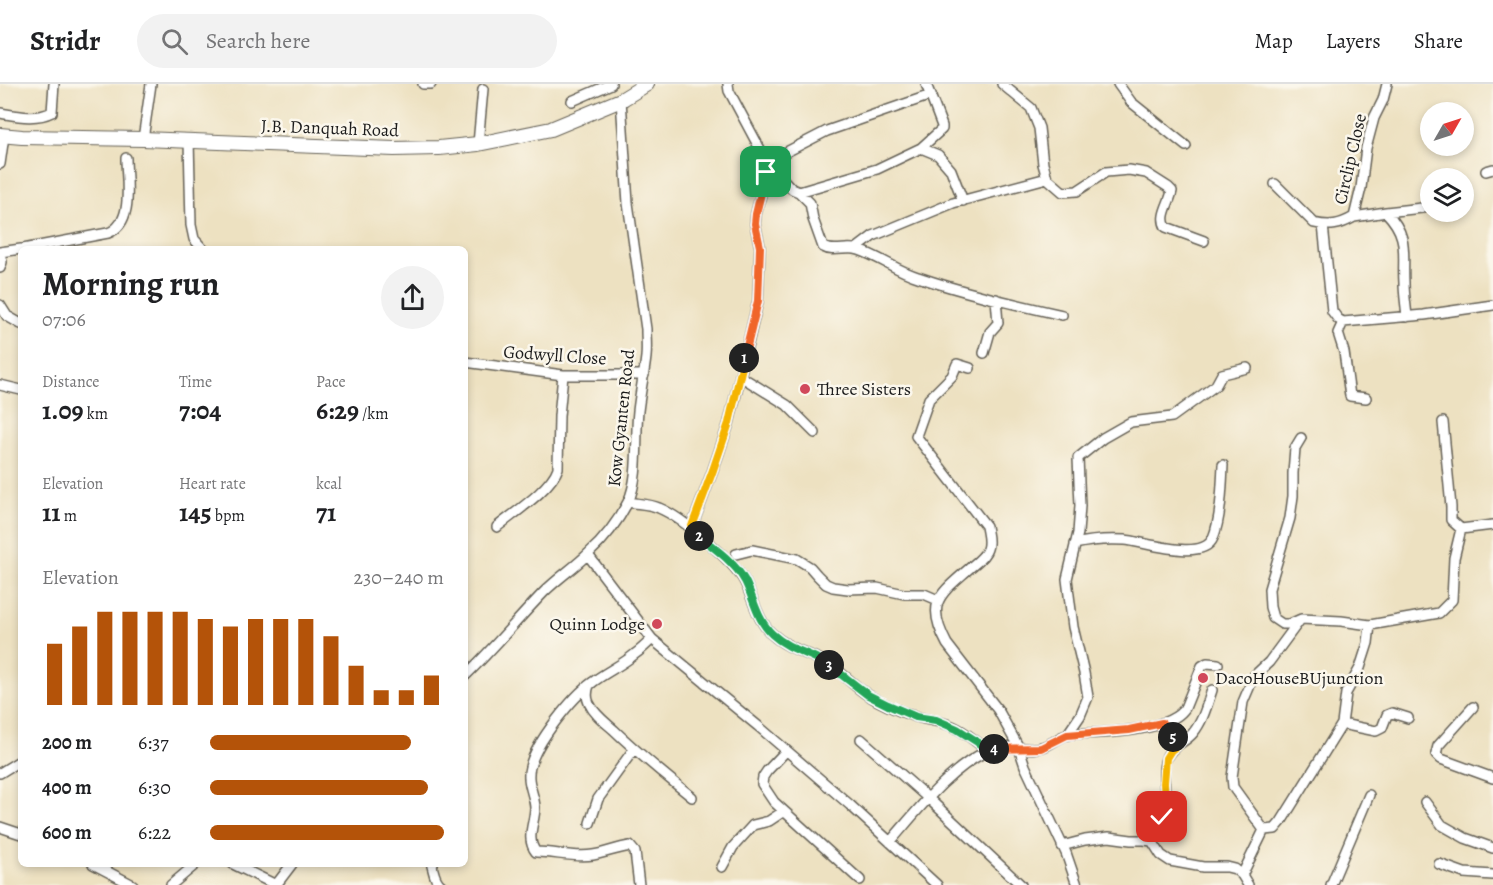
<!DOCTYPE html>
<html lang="en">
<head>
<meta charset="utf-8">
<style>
	:root { --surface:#fff; --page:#f2f2f2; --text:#202124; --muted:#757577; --line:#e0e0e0; --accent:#b45309 }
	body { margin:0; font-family:Alegreya,serif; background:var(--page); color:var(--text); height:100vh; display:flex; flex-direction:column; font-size:22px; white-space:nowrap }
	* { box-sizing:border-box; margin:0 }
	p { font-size:20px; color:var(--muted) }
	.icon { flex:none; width:33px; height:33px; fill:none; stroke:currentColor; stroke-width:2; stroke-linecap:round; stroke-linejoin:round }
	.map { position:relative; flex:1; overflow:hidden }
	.side { position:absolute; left:18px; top:162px; width:450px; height:621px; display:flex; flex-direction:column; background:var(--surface); border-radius:9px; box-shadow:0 3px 9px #0003 }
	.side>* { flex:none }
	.needle { width:39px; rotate:51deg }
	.controls { position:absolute; left:1420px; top:18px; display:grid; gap:12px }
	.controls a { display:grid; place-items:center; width:54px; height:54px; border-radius:50%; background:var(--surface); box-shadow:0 3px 9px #0003; font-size:30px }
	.pin { position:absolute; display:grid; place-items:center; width:51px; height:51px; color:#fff; margin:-26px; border-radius:12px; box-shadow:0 3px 9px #0006 }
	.km { position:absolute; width:30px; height:30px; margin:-15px; border-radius:50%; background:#222; color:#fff; font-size:16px; line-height:30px; text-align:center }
	.round { display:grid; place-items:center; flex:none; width:63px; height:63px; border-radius:32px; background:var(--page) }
	.head { display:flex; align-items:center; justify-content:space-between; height:102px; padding:0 24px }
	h1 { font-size:33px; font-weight:600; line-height:45px }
	.stats { display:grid; grid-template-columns:repeat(3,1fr); gap:9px; height:102px; padding:6px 24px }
	.stats div { display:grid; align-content:center }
	.stats b { font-size:26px; font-weight:600 }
	.stats small { font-size:16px; font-weight:400 }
	.stats p { font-size:16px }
	.chart { height:168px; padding:12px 24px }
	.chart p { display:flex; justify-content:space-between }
	.chart svg { width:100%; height:108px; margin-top:6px; stroke:var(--accent); stroke-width:6 }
	ul { padding:0 24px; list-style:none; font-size:20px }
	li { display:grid; grid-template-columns:96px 72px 1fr; align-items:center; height:45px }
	li i { height:15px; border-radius:8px; background:var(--accent) }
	header { display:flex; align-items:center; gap:36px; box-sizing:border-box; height:84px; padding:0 30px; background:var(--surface); border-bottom:2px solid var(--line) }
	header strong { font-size:28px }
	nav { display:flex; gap:33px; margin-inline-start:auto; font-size:21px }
	.search { width:420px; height:54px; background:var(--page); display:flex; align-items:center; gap:15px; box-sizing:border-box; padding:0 21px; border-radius:33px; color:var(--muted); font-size:22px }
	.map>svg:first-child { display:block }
</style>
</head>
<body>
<header>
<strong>Stridr</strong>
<div class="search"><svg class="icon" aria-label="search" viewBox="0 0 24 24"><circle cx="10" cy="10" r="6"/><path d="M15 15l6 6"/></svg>Search here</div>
<nav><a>Map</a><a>Layers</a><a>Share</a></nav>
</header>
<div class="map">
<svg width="1493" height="801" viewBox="0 0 1493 801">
	<rect width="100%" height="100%" fill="#fbf7ec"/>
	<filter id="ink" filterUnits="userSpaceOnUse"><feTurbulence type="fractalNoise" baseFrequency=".0167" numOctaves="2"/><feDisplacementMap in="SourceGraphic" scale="12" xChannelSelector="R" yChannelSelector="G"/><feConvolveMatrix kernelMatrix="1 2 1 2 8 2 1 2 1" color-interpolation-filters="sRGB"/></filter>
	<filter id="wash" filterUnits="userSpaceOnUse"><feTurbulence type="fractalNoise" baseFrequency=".008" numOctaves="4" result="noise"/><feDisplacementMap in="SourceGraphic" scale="24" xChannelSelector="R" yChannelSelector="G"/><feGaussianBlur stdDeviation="1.35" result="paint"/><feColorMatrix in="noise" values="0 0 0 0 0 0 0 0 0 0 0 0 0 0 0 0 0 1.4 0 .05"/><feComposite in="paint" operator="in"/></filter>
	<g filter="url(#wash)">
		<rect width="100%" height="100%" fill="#ede1c1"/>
	</g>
	<g filter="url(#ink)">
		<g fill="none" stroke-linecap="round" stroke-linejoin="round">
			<g stroke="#656156" stroke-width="12">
				<path id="minor" d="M423,0h8
					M926,0l16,42v3l-21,19 -44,21 -78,23 -7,-3 -25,-27 60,-31 104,-36
					M1002,0l29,24 8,20 4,36 4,14 16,14 14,-1 29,-19 23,-2 17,3 22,14 4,4c-2,12 -13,25 -6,36l38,14
					M1118,0l13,18 55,44
					M572,17l39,-17
					M0,29c18,3 36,7 52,-1l2,-28
					M143,55l8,-55
					M189,56l2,85 3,14 9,10
					M478,60l5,-55
					M921,64l17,7 13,15 12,31
					M0,80l4,-28
					M1486,87l7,-2
					M1454,94l1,-1
					M1275,100l39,39c16,4 26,2 40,-6l7,-29 5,-40 8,-30 9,-18 4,-16
					M799,108l11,11 3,16 10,28c10,6 25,-1 36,3 21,7 38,21 59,27 47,16 96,27 144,38
					M1386,128l36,-4 9,-4
					M1354,133l32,-5c24,25 16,41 18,71 0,11 2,22 3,34
					M1323,141l9,86 6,8 5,3 81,-7 69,-10
					M23,165l85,-16c27,-10 18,-52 18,-75
					M856,165l17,-13 80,-33 94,-25
					M0,168l21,-3
					M0,169l2,9 -2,6
					M0,221l7,11 14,8
					M1343,238l-5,11 6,19 6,44 16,2
					M984,269l6,-21 8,-9 -2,-24
					M465,278l98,13h81
					M970,284l-13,-4 -5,12 -23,23 -13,37 70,90c1,8 4,15 1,23 -2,7 -10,13 -15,17 -31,28 -48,35 -25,78l51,66 21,38 6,18 41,87 11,32
					M740,292l47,29 28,28
					M0,301l21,5
					M1301,354l-6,10 -2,25v23l-3,22 -21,71 1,18 3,11 9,6h8l11,-5 40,2 29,4 69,-12 13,-13 2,-42 7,-29 -10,-9v-13l-8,-85
					M628,418c10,2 22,2 31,6 22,9 75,53 86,74 9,18 12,38 27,52 15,14 35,19 53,28 16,8 28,24 43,33 14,9 31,16 46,21 15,5 30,5 44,13 11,6 20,14 30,22
					M497,443c17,-14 54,-38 61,-59l1,-52 4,-41
					M691,445l22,-59 16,-47 29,-122 2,-54 -5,-23 1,-10 7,-28 4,-24 -38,-71 -1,-7
					M1461,445l32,-4
					M1075,460c16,-4 33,-5 50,-4 20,2 78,22 88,-2 8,-19 9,-52 10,-73
					M736,470l16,-4 45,9 13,8 7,8 9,9 7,3 15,2 29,-1 27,6h20l14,6
					M588,471l64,84 106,87 92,79 87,80
					M465,592c28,-27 52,-56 79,-84 14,-14 31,-25 45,-39 16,-14 29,-32 39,-51 12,-25 7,-63 10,-91 2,-18 6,-36 8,-54 1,-9 0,-19 0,-28l-18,-126 -7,-103
					M589,601c-2,6 -3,12 0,18 5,11 16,19 25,27 25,24 52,46 78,67
					M1473,623l-35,39 -2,8 5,5 52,19
					M1162,639l17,21
					M1342,640l34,7 6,-3 5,-13 5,-2 16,5
					M1067,651l13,-19 8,-19 -4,-24 -11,-46 -6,-48 11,-46 2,-27 -2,-48 25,-20 28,-16 41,-5 44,-32 6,-11 25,-6
					M861,655l67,59 93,87
					M786,667l-19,20 -4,6 -1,7 12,18 86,78
					M0,689l21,-13
					M1425,718l17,23 23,13 28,10
					M590,739l8,-24 36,-50
					M0,743l21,7
					M1264,746l-31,-43 -1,-10 11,-75 11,-26 15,-14 31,-42
					M1264,746l11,-1 6,-7 61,-98 4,-31 14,-25 8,-25 2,-18
					M1152,757c8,-13 13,-29 13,-45 0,-11 -3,-26 1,-37 4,-13 19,-16 27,-26 10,-12 14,-28 19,-43
					M890,758c28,-32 58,-72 97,-91 17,-8 40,1 55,-4 9,-2 16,-10 25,-12 10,-3 22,-1 32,-2 23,-1 73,-5 86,-25l17,-42 5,-3 11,1
					M1062,762l23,-6 24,-3 22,3h13l8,1 9,14 9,6 33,6h24l8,2 7,6 6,10
					M93,780l40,21
					M233,780l43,21
					M433,780l-1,2c2,7 3,15 9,19
					M1439,780l25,9 29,2
					M722,783l11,-20 20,-22 16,-4 15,-10
					M1242,791l22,-45
					M171,801l25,-21
					M276,801l16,-21
					M639,801l-4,-33 -5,-6c-13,2 -25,7 -37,9 -19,3 -38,-3 -57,-3 -11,-14 -1,-29 -1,-45 -1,-14 -9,-25 -5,-40 6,-25 42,-70 63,-85 13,-10 29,-17 42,-28 6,-4 12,-10 17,-15
					M1331,801l38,-90"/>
			</g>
			<g stroke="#656156" stroke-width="16">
				<path id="highway" d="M0,51l22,2 121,2 251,10 45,-1 39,-4 73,-15 70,-29 26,-16"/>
			</g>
			<use href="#minor" stroke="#fff" stroke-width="9"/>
			<use href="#highway" stroke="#fff" stroke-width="14"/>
		</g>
	</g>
	<g fill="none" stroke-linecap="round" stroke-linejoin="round" filter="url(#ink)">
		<g stroke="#fff" stroke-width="12">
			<path id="split-1" d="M744,274l14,-57 2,-54 -5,-23 1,-10 10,-42"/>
		</g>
		<g stroke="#fff" stroke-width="12">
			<path id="split-2" d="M699,452l-8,-7 22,-59 16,-47 15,-65"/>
		</g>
		<g stroke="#fff" stroke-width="12">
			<path id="split-3" d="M699,452c17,13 36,27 46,45 9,18 12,39 27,53 17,16 38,19 57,31"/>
		</g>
		<g stroke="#fff" stroke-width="12">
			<path id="split-4" d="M829,581l39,30 20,10 28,12 20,3 21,9 19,12 12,10 6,-2"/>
		</g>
		<g stroke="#fff" stroke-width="12">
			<path id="split-5" d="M994,665l47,-1 26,-13 62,-5 33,-7 11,14"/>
		</g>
		<g stroke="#fff" stroke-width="12">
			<path id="split-6" d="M1162,733l3,-19 -1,-15 2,-25 5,-8 8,-6 -6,-7"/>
		</g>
		<use href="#split-1" stroke="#f0652b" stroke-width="8"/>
		<use href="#split-2" stroke="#f5b400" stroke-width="8"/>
		<use href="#split-3" stroke="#22a559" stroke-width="8"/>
		<use href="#split-4" stroke="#22a559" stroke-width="8"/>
		<use href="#split-5" stroke="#f0652b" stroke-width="8"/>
		<use href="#split-6" stroke="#f5b400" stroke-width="8"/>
	</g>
	<g fill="#d1495b" stroke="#fbf7ec" stroke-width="2">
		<circle cx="805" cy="305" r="6"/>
		<circle cx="657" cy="540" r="6"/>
		<circle cx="1203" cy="594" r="6"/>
	</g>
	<g text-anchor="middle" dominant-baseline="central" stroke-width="5" stroke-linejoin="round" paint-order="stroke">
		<g font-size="18" fill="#1c1c1c" stroke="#fbf7ec">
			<text transform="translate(330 44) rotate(2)">J.B. Danquah Road</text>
			<text transform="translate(1350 75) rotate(-77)">Circlip Close</text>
			<text transform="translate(555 271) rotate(4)">Godwyll Close</text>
			<text transform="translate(621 334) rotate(-84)">Kow Gyanten Road</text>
		</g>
		<g font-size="18" fill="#1c1c1c" stroke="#fbf7ec" text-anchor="start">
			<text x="817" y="305">Three Sisters</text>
			<text x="645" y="540" text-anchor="end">Quinn Lodge</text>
			<text x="1215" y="594">DacoHouseBUjunction</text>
		</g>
	</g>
</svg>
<div class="controls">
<a><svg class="needle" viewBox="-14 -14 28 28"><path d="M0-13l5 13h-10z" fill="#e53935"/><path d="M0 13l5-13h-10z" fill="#757577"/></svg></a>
<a><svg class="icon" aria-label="layers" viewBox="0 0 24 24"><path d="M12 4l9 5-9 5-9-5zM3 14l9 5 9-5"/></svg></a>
</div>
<div class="pin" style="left:766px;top:88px;background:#1e9e55"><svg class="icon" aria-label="arrive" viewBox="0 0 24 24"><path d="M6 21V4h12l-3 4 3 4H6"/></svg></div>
<div class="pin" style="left:1162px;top:733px;background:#d93025"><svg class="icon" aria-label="check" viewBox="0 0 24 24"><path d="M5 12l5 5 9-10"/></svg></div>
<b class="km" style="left:744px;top:274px">1</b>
<b class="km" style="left:699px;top:452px">2</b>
<b class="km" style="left:829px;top:581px">3</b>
<b class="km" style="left:994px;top:665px">4</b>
<b class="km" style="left:1173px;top:653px">5</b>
<section class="side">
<div class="head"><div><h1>Morning run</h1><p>07:06</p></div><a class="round"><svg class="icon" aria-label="share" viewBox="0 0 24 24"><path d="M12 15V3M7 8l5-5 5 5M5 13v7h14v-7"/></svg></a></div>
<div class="stats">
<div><p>Distance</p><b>1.09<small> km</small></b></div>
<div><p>Time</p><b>7:04</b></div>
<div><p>Pace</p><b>6:29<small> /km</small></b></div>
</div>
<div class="stats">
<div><p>Elevation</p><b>11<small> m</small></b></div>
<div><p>Heart rate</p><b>145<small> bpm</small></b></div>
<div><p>kcal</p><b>71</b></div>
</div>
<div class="chart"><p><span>Elevation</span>230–240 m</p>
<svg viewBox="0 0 160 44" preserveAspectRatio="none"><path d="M5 44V19M15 44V12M25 44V6M35 44V6M45 44V6M55 44V6M65 44V9M75 44V12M85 44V9M95 44V9M105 44V9M115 44V16M125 44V28M135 44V38M145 44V38M155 44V32"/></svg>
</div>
<ul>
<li><b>200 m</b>6:37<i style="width:86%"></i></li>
<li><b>400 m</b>6:30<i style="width:93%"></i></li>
<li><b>600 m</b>6:22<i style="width:100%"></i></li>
</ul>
</section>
</div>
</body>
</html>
